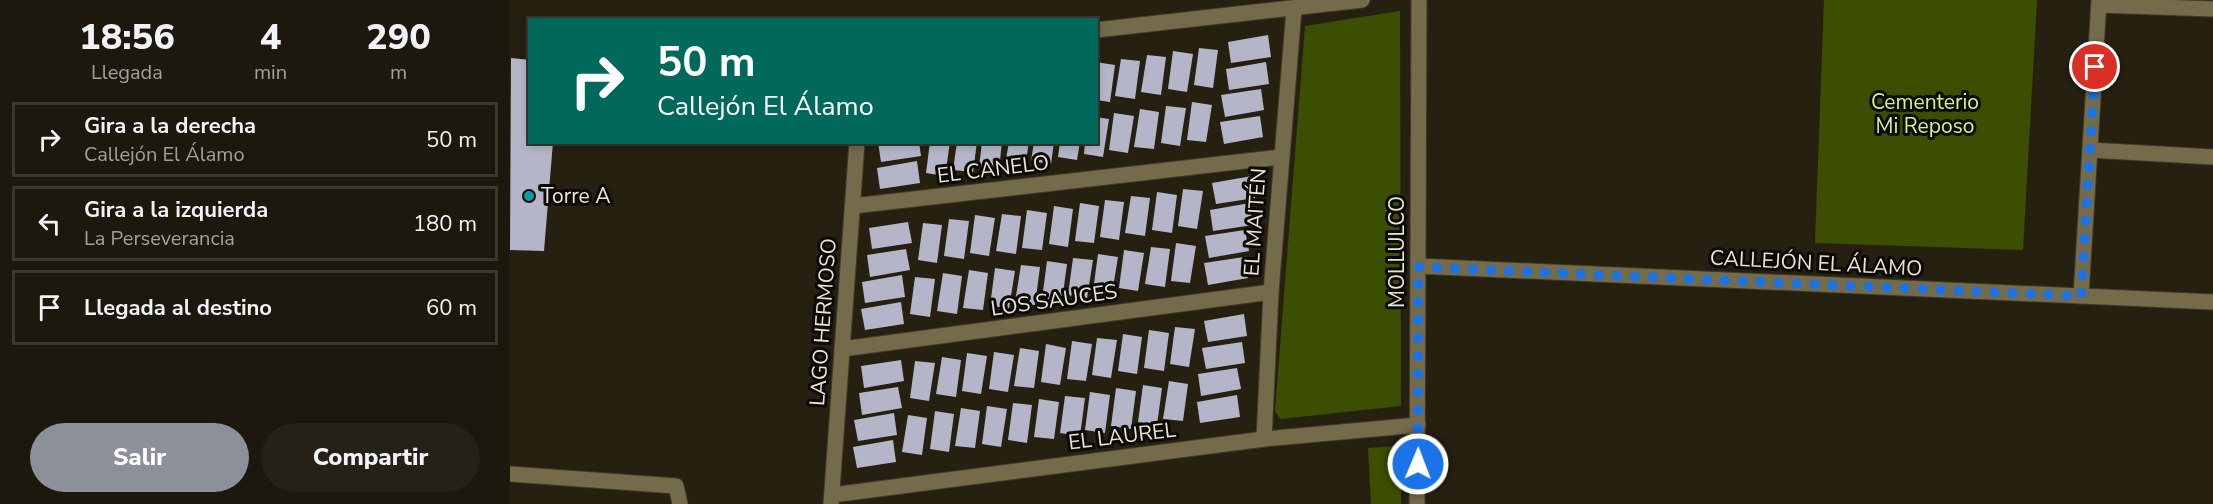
<!DOCTYPE html>
<html lang="es">
<head>
<meta charset="utf-8">
<style>
  :root { --surface:#1c180d; --page:#252116; --text:#f1f3f6; --muted:#a0a09d; --line:#3a372e; --accent:#8c9099 }
  body { margin:0; font-family:"Nunito Sans",sans-serif; background:var(--page); color:var(--text); height:100vh; display:flex; flex-direction:column; font-size:22px; white-space:nowrap }
  * { box-sizing:border-box; margin:0 }
  p { font-size:20px; color:var(--muted) }
  .icon { flex:none; width:33px; height:33px; fill:none; stroke:currentColor; stroke-width:2; stroke-linecap:round; stroke-linejoin:round }
  .map { position:relative; flex:1; overflow:hidden }
  .panel { display:flex; flex-direction:column; background:var(--surface); width:510px }
  .panel>* { flex:none }
  .top-card { position:absolute; left:18px; top:18px; width:570px; height:126px; border-radius:0px; box-shadow:0 3px 9px #0003,0 0 0 2px var(--line); background:#00695c; color:#fff; overflow:hidden }
  .pin { position:absolute; display:grid; place-items:center; width:51px; height:51px; color:#fff; margin:-26px; border:3px solid #fff; border-radius:50%; box-shadow:0 2px 6px #0007 }
  .me { position:absolute; width:66px; margin:-33px; rotate:1deg; stroke-linejoin:round; filter:drop-shadow(0 0 4px #0008) }
  .turn { display:flex; align-items:center; gap:21px; height:126px; padding:0 30px; font-size:27px }
  .turn .icon { width:78px; height:78px; stroke-width:2.5 }
  .turn b { display:block; font-size:42px; line-height:51px }
  .eta { display:flex; justify-content:space-evenly; align-items:center; height:102px; text-align:center }
  .eta b { font-size:36px; font-weight:800; line-height:42px }
  .action { display:flex; gap:12px; margin-top:auto; padding:12px 30px }
  .action a { flex:1; height:69px; border-radius:36px; background:var(--accent); color:#fff; font-size:24px; font-weight:800; line-height:69px; text-align:center }
  .action a+a { background:var(--page); color:var(--text) }
  ul { padding:0; list-style:none }
  li { display:flex; align-items:center; gap:18px; height:75px; margin:0 12px 9px; padding:0 18px; border:3px solid var(--line); border-radius:0px }
  li div { flex:1 }
  li b { display:block; font-size:22px }
  li em { font-style:normal }
  main { display:flex; flex:1; min-height:0 }
  .map>svg:first-child { display:block }
</style>
</head>
<body>
<main>
<section class="panel">
<div class="eta">
<div><b>18:56</b><p>Llegada</p></div>
<div><b>4</b><p>min</p></div>
<div><b>290</b><p>m</p></div>
</div>
<ul>
<li><svg class="icon" aria-label="right" viewBox="0 0 24 24"><path d="M7 20v-9h11M14 6l5 5-5 5"/></svg><div><b>Gira a la derecha</b><p>Callejón El Álamo</p></div><em>50 m</em></li>
<li><svg class="icon" aria-label="left" viewBox="0 0 24 24"><path d="M17 20v-9H6M10 6l-5 5 5 5"/></svg><div><b>Gira a la izquierda</b><p>La Perseverancia</p></div><em>180 m</em></li>
<li><svg class="icon" aria-label="arrive" viewBox="0 0 24 24"><path d="M6 21V4h12l-3 4 3 4H6"/></svg><div><b>Llegada al destino</b></div><em>60 m</em></li>
</ul>
<div class="action"><a>Salir</a><a>Compartir</a></div>
</section>
<div class="map">
<svg width="1703" height="504" viewBox="0 0 1703 504">
  <rect width="100%" height="100%" fill="#262011"/>
  <g fill="#3c4e01">
    <polygon points="1314,0 1527,0 1513,250 1305,243"/>
    <polygon points="890,11 891,406 770,419 765,411 795,26"/>
    <polygon points="888,446 891,451 891,504 861,504 858,448"/>
  </g>
  <g fill="#b4b5c8">
    <polygon points="758,35 761,57 721,63 718,42"/>
    <polygon points="689,48 708,50 703,88 684,85"/>
    <polygon points="663,51 683,54 677,92 658,89"/>
    <polygon points="637,55 656,57 651,95 631,92"/>
    <polygon points="1,58 20,60 20,142 43,142 34,251 0,250"/>
    <polygon points="611,59 630,61 625,99 605,96"/>
    <polygon points="586,62 605,65 600,102 586,100"/>
    <polygon points="756,62 759,84 719,90 716,69"/>
    <polygon points="751,89 754,110 715,117 711,95"/>
    <polygon points="682,102 702,105 696,142 677,140"/>
    <polygon points="656,106 676,108 670,146 651,143"/>
    <polygon points="630,109 649,112 644,149 624,147"/>
    <polygon points="604,113 624,116 618,153 599,150"/>
    <polygon points="750,116 753,137 714,144 710,122"/>
    <polygon points="586,117 599,119 593,157 574,154 575,142 586,142"/>
    <polygon points="368,142 409,142 411,156 371,162"/>
    <polygon points="420,142 440,142 435,176 416,173"/>
    <polygon points="447,142 467,142 463,172 443,170"/>
    <polygon points="472,142 492,142 489,169 469,167"/>
    <polygon points="499,142 519,142 515,167 495,165"/>
    <polygon points="524,142 544,142 541,164 521,161"/>
    <polygon points="550,142 570,142 567,160 548,157"/>
    <polygon points="407,161 410,183 370,189 367,168"/>
    <polygon points="742,176 745,198 706,204 702,183"/>
    <polygon points="673,189 693,191 687,229 668,226"/>
    <polygon points="647,192 667,195 662,233 642,230"/>
    <polygon points="621,196 640,198 635,236 615,233"/>
    <polygon points="595,200 614,202 609,240 590,237"/>
    <polygon points="570,203 589,206 584,243 565,241"/>
    <polygon points="740,203 743,225 703,231 700,210"/>
    <polygon points="544,206 563,209 558,247 539,244"/>
    <polygon points="517,210 537,213 532,250 512,248"/>
    <polygon points="492,214 511,216 506,254 486,251"/>
    <polygon points="465,215 485,218 479,256 460,253"/>
    <polygon points="439,219 459,221 454,259 434,256"/>
    <polygon points="398,222 402,243 362,249 359,228"/>
    <polygon points="413,223 432,225 427,263 408,260"/>
    <polygon points="735,230 739,251 699,258 695,236"/>
    <polygon points="666,243 686,246 680,283 661,281"/>
    <polygon points="641,247 660,249 655,287 635,284"/>
    <polygon points="396,249 400,270 360,277 357,255"/>
    <polygon points="614,250 634,253 628,291 609,288"/>
    <polygon points="588,254 608,257 602,294 583,291"/>
    <polygon points="734,257 738,278 698,285 694,263"/>
    <polygon points="563,258 583,260 577,298 558,295"/>
    <polygon points="537,261 557,264 552,301 532,299"/>
    <polygon points="511,265 530,267 525,305 505,302"/>
    <polygon points="485,268 505,271 499,308 480,306"/>
    <polygon points="459,270 478,273 473,310 453,308"/>
    <polygon points="433,273 452,276 447,314 427,311"/>
    <polygon points="392,275 395,297 355,303 352,282"/>
    <polygon points="405,277 425,279 420,317 400,314"/>
    <polygon points="391,302 394,324 355,330 351,309"/>
    <polygon points="734,314 737,336 698,342 694,321"/>
    <polygon points="665,327 685,329 679,367 660,364"/>
    <polygon points="639,330 659,333 654,371 634,368"/>
    <polygon points="613,334 632,337 627,374 608,371"/>
    <polygon points="587,338 607,340 601,378 582,375"/>
    <polygon points="562,341 582,344 576,381 557,379"/>
    <polygon points="732,342 735,363 696,369 692,348"/>
    <polygon points="536,344 556,348 550,385 531,382"/>
    <polygon points="510,348 529,351 524,388 504,386"/>
    <polygon points="484,352 504,355 498,392 479,389"/>
    <polygon points="457,353 477,356 471,394 452,391"/>
    <polygon points="432,357 451,360 446,397 426,394"/>
    <polygon points="391,360 394,381 354,388 351,366"/>
    <polygon points="405,361 425,363 419,401 400,398"/>
    <polygon points="727,368 731,389 691,396 688,374"/>
    <polygon points="659,381 678,384 673,421 653,419"/>
    <polygon points="633,385 652,388 647,425 628,422"/>
    <polygon points="388,387 392,408 352,415 349,393"/>
    <polygon points="606,388 626,391 621,429 601,426"/>
    <polygon points="580,392 600,395 595,433 575,430"/>
    <polygon points="727,395 730,417 690,423 687,402"/>
    <polygon points="555,396 575,398 570,436 550,433"/>
    <polygon points="529,399 549,402 544,439 524,437"/>
    <polygon points="503,403 522,405 517,443 498,440"/>
    <polygon points="477,406 497,409 491,447 472,444"/>
    <polygon points="451,408 470,411 465,448 445,446"/>
    <polygon points="425,411 444,414 439,452 420,449"/>
    <polygon points="384,413 387,435 348,441 344,420"/>
    <polygon points="398,415 417,418 412,455 392,452"/>
    <polygon points="383,440 386,462 347,468 343,447"/>
  </g>
  <g fill="none" stroke-linecap="round" stroke-linejoin="round">
    <defs>
      <g id="minor">
        <polyline points="1589,5 1703,9"/>
        <polyline points="586,30 852,0"/>
        <polyline points="1580,150 1703,157"/>
        <polyline points="343,206 771,157"/>
        <polyline points="908,266 1703,302"/>
        <polyline points="1571,296 1589,0"/>
        <polyline points="332,349 761,292"/>
        <polyline points="754,439 761,292 784,9"/>
        <polyline points="0,474 166,486 170,504"/>
        <polyline points="322,495 754,439 908,425"/>
        <polyline points="321,504 347,142"/>
        <polyline points="907,504 909,0"/>
      </g>
    </defs>
    <use href="#minor" stroke="#413b2d" stroke-width="17"/>
    <use href="#minor" stroke="#746b4b" stroke-width="15"/>
  </g>
  <g fill="none" stroke-linecap="round" stroke-linejoin="round">
    <polyline stroke="#1a73e8" stroke-width="10" stroke-dasharray="0 18" points="908,464 908,267 1571,296 1585,67"/>
  </g>
  <circle fill="#0f9aa8" stroke="#0c0a05" stroke-width="2" cx="19" cy="196" r="6"/>
  <g text-anchor="middle" stroke-width="6" stroke-linejoin="round" paint-order="stroke">
    <g font-size="21" fill="#d1f289" stroke="#0c0a05">
      <text x="1415" y="109">Cementerio<tspan x="1415" dy="24">Mi Reposo</tspan></text>
    </g>
    <g font-size="21" fill="#e8e4da" stroke="#0c0a05">
      <text transform="translate(483 169) rotate(-7)" y="7">EL CANELO</text>
      <text transform="translate(745 222) rotate(-86)" y="7">EL MAITÉN</text>
      <text transform="translate(887 252) rotate(-90)" y="7">MOLLULCO</text>
      <text transform="translate(1306 263) rotate(3)" y="7">CALLEJÓN EL ÁLAMO</text>
      <text transform="translate(544 300) rotate(-8)" y="7">LOS SAUCES</text>
      <text transform="translate(313 322) rotate(-86)" y="7">LAGO HERMOSO</text>
      <text transform="translate(612 436) rotate(-7)" y="7">EL LAUREL</text>
    </g>
    <g font-size="21" fill="#e8e4da" stroke="#0c0a05" text-anchor="start">
      <text x="31" y="203">Torre A</text>
    </g>
  </g>
</svg>
<div class="pin" style="left:1585px;top:67px;background:#d93025"><svg class="icon" aria-label="arrive" viewBox="0 0 24 24"><path d="M6 21V4h12l-3 4 3 4H6"/></svg></div>
<svg class="me" style="left:908px;top:464px" viewBox="-20 -20 40 40"><circle r="17" fill="#1a73e8" stroke="#fff" stroke-width="3"/><path d="M0-11L8 9 0 5-8 9z" fill="#fff"/></svg>
<div class="top-card">
<div class="turn"><svg class="icon" aria-label="right" viewBox="0 0 24 24"><path d="M7 20v-9h11M14 6l5 5-5 5"/></svg><div><b>50 m</b>Callejón El Álamo</div></div>
</div>
</div>
</main>
</body>
</html>
